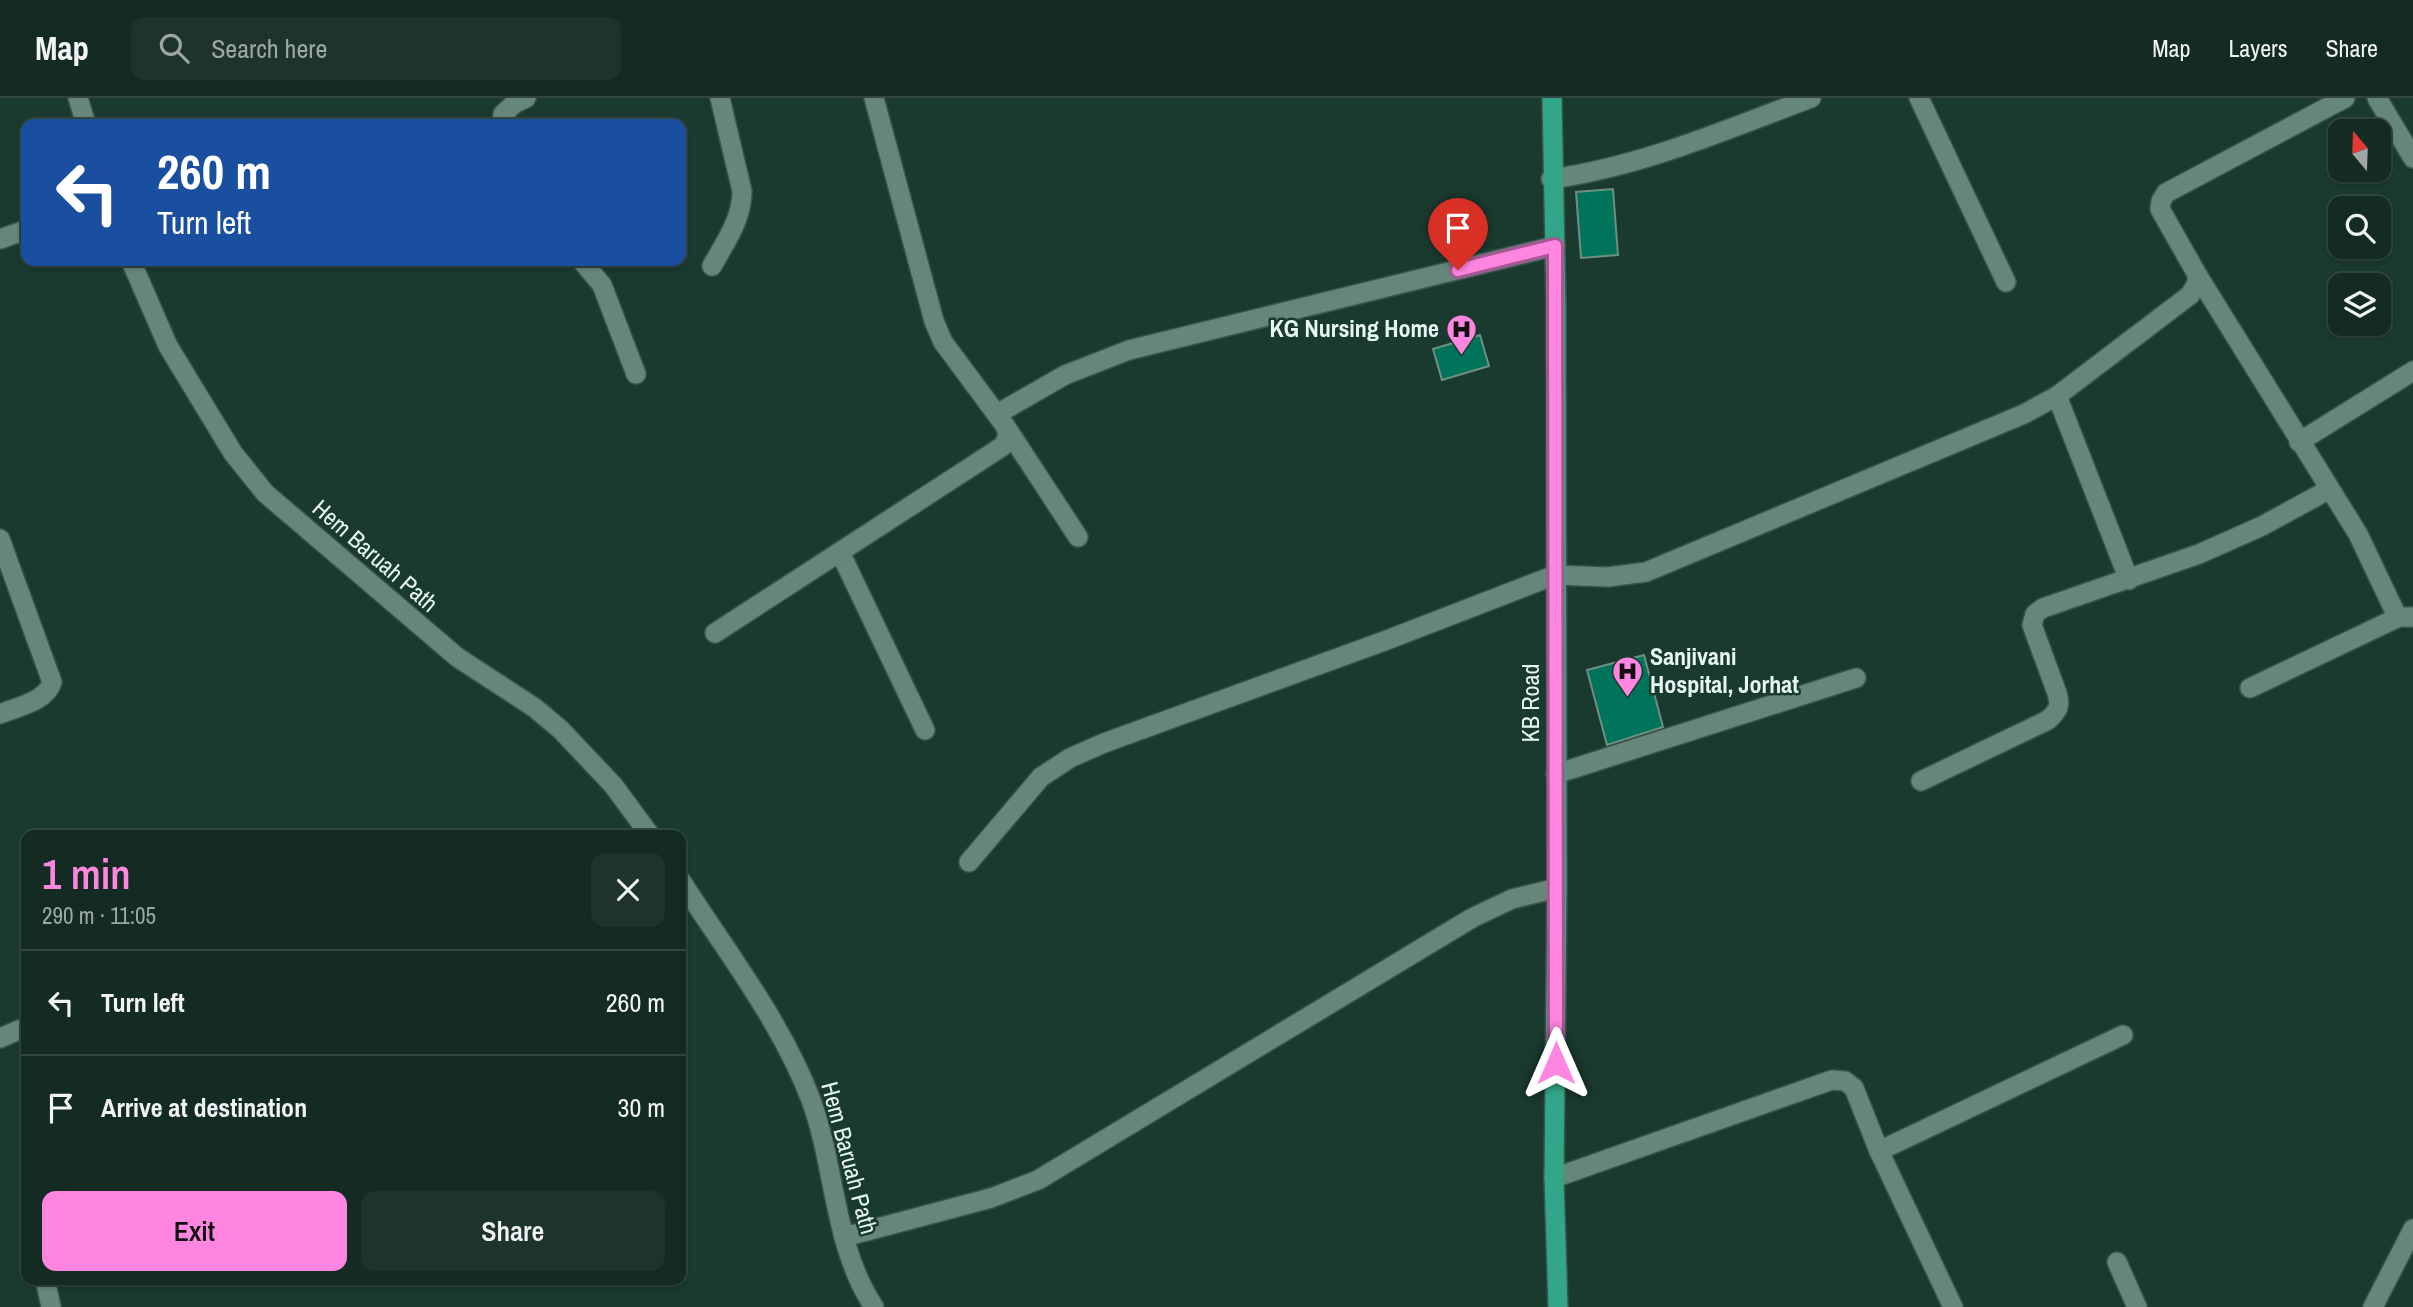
<!DOCTYPE html>
<html lang="en">
<head>
<meta charset="utf-8">
<style>
  :root { --surface:#142b23; --page:#1d332b; --text:#f1f3f6; --muted:#9da7a6; --line:#334741; --accent:#fe86e1 }
  body { margin:0; font-family:"Archivo Narrow",sans-serif; background:var(--page); color:var(--text); height:100vh; display:flex; flex-direction:column; font-size:26px; white-space:nowrap }
  * { box-sizing:border-box; margin:0 }
  p { font-size:23px; color:var(--muted) }
  .icon { flex:none; width:38px; height:38px; fill:none; stroke:currentColor; stroke-width:2; stroke-linecap:round; stroke-linejoin:round }
  .map { position:relative; flex:1; overflow:hidden }
  .panel { position:absolute; left:21px; top:732px; width:665px; height:455px; display:flex; flex-direction:column; background:var(--surface); border-radius:14px; box-shadow:0 2px 5px #0004,0 0 0 2px var(--line) }
  .panel>* { flex:none }
  .hud { position:absolute; left:21px; top:21px; width:665px; height:147px; border-radius:14px; box-shadow:0 2px 5px #0004,0 0 0 2px var(--line); background:#1a4fa0; color:#fff; overflow:hidden }
  .needle { width:46px; rotate:341deg }
  .fabs { position:absolute; left:2328px; top:21px; display:grid; gap:14px }
  .fabs a { display:grid; place-items:center; width:63px; height:63px; border-radius:14px; background:var(--surface); box-shadow:0 2px 5px #0004,0 0 0 2px var(--line); font-size:35px }
  .pin { position:absolute; display:grid; place-items:center; width:60px; height:60px; color:#fff; margin:-72px -30px; border-radius:50% 50% 50% 0; rotate:-45deg; box-shadow:0 0 7px #0007 }
  .pin .icon { rotate:45deg }
  .me { position:absolute; width:77px; margin:-38px; rotate:0deg; stroke-linejoin:round; filter:drop-shadow(0 0 5px #0008) }
  .turn { display:flex; align-items:center; gap:24px; height:147px; padding:0 21px; font-size:32px }
  .turn .icon { width:91px; height:91px; stroke-width:2.5 }
  .turn b { display:block; font-size:49px; line-height:60px }
  .round { display:grid; place-items:center; flex:none; width:74px; height:74px; border-radius:14px; background:var(--page) }
  .summary { display:flex; align-items:center; justify-content:space-between; height:119px; padding:0 21px }
  h1 { font-size:42px; font-weight:600; line-height:52px; color:var(--accent) }
  .action { display:flex; gap:14px; margin-top:auto; padding:14px 21px }
  .action a { flex:1; height:80px; border-radius:14px; background:var(--accent); color:#111; font-size:28px; font-weight:600; line-height:80px; text-align:center }
  .action a+a { background:var(--page); color:var(--text) }
  ul { padding:0; list-style:none }
  li { display:flex; align-items:center; gap:21px; height:105px; padding:0 21px; border-top:2px solid var(--line) }
  li div { flex:1 }
  li b { display:block; font-size:26px }
  li em { font-style:normal }
  header { display:flex; align-items:center; gap:42px; box-sizing:border-box; height:98px; padding:0 35px; background:var(--surface); border-bottom:2px solid var(--line) }
  header strong { font-size:33px }
  nav { display:flex; gap:38px; margin-inline-start:auto; font-size:24px }
  .search { width:490px; height:63px; background:var(--page); display:flex; align-items:center; gap:18px; box-sizing:border-box; padding:0 24px; border-radius:14px; color:var(--muted); font-size:26px }
  .map>svg:first-child { display:block }
</style>
</head>
<body>
<header>
<strong>Map</strong>
<div class="search"><svg class="icon" aria-label="search" viewBox="0 0 24 24"><circle cx="10" cy="10" r="6"/><path d="M15 15l6 6"/></svg>Search here</div>
<nav><a>Map</a><a>Layers</a><a>Share</a></nav>
</header>
<div class="map">
<svg width="2413" height="1209" viewBox="0 0 2413 1209">
  <rect width="100%" height="100%" fill="#1a392f"/>
  <g fill="#00745a" stroke="#6e8f82" stroke-width="2">
    <polygon points="1613,91 1618,157 1581,160 1576,94"/>
    <polygon points="1480,237 1489,268 1442,282 1433,251"/>
    <polygon points="1644,557 1663,629 1607,647 1587,572"/>
  </g>
  <g fill="none" stroke-linecap="round" stroke-linejoin="round">
    <defs>
      <g id="minor">
        <polyline points="78,0 86,26"/>
        <polyline points="1919,0 2006,184"/>
        <polyline points="2377,0 2413,60"/>
        <polyline points="502,26 503,16 514,6 526,0"/>
        <path d="M 1551,81 C 1643,68 1725,32 1811,0"/>
        <polyline points="0,141 26,132"/>
        <polyline points="131,163 168,248 233,355 265,395 457,559 535,610 561,632 613,687 650,737"/>
        <polyline points="582,163 602,187 636,276"/>
        <path d="M 712,168 C 726,143 742,121 742,93 L 720,0"/>
        <polyline points="2198,178 2358,436 2395,514 2399,519 2413,519"/>
        <polyline points="2057,298 2129,482"/>
        <polyline points="997,316 1065,277 1129,252 1555,148"/>
        <polyline points="1006,329 1078,439"/>
        <polyline points="2299,344 2413,273"/>
        <path d="M 0,441 L 52,584 C 47,603 17,609 0,616"/>
        <polyline points="840,454 925,632"/>
        <polyline points="715,535 1003,348 1008,338 1006,329 943,244 934,223 874,0"/>
        <polyline points="2250,590 2399,519"/>
        <polyline points="1556,676 1856,580"/>
        <path d="M 1921,683 L 2048,622 C 2058,613 2061,608 2057,595 L 2032,527 L 2035,516 L 2043,510 L 2199,456 L 2262,428 L 2328,392"/>
        <polyline points="969,764 1041,679 1070,660 1104,645 1387,542 1555,477 1608,479 1646,474 2024,316 2057,298 2190,197 2196,187 2198,178 2160,111 2161,103 2166,95 2345,0"/>
        <path d="M 681,783 C 726,853 781,923 811,1002 C 836,1070 833,1147 874,1209"/>
        <polyline points="0,940 26,929"/>
        <polyline points="1879,1053 2123,937"/>
        <polyline points="1554,1080 1812,989 1832,982 1845,983 1854,990 1879,1053 1953,1209"/>
        <polyline points="844,1139 991,1100 1038,1082 1472,820 1512,801 1557,790"/>
        <polyline points="2117,1164 2137,1209"/>
        <polyline points="45,1181 51,1209"/>
        <polyline points="2373,1209 2413,1131"/>
      </g>
      <polyline id="primary" points="1552,0 1556,207 1557,790 1554,1080 1558,1209"/>
    </defs>
    <use href="#minor" stroke="#38544b" stroke-width="22"/>
    <use href="#primary" stroke="#38544b" stroke-width="22"/>
    <use href="#minor" stroke="#66867a" stroke-width="19"/>
    <use href="#primary" stroke="#33a689" stroke-width="19"/>
  </g>
  <g fill="none" stroke-linecap="round" stroke-linejoin="round">
    <defs>
      <polyline id="route" points="1458,172 1555,148 1556,965"/>
    </defs>
    <use href="#route" stroke="#a55792" stroke-width="18"/>
    <use href="#route" stroke="#fe86e1" stroke-width="12"/>
  </g>
  <defs>
    <symbol id="hospital-pin" viewBox="-11 -11 22 30"><path d="M0 17L-7.5 6A9.5 9.5 0 1 1 7.5 6Z" fill="#fe86e1" stroke="#1a392f"/><path d="M-5-5h3v3.5h4V-5h3V5h-3V1.5h-4V5h-3Z" fill="#111"/></symbol>
  </defs>
  <g fill-rule="evenodd">
    <use href="#hospital-pin" x="1444" y="214" width="35" height="47"/>
    <use href="#hospital-pin" x="1610" y="556" width="35" height="47"/>
  </g>
  <g text-anchor="middle" stroke-width="5" stroke-linejoin="round" paint-order="stroke">
    <g font-size="24" font-weight="bold" fill="#e5f7f0" stroke="#1a392f" text-anchor="end">
      <text x="1439" y="239">KG Nursing Home</text>
      <text x="1650" y="567" text-anchor="start">Sanjivani<tspan x="1650" dy="28">Hospital, Jorhat</tspan></text>
    </g>
    <g font-size="24" fill="#e5f7f0" stroke="#1a392f">
      <text transform="translate(375 458) rotate(41)" y="8">Hem Baruah Path</text>
      <text transform="translate(1531 605) rotate(-90)" y="8">KB Road</text>
      <text transform="translate(849 1060) rotate(75)" y="8">Hem Baruah Path</text>
    </g>
  </g>
</svg>
<div class="fabs">
<a><svg class="needle" viewBox="-14 -14 28 28"><path d="M0-13l5 13h-10z" fill="#e53935"/><path d="M0 13l5-13h-10z" fill="#9da7a6"/></svg></a>
<a><svg class="icon" aria-label="search" viewBox="0 0 24 24"><circle cx="10" cy="10" r="6"/><path d="M15 15l6 6"/></svg></a>
<a><svg class="icon" aria-label="layers" viewBox="0 0 24 24"><path d="M12 4l9 5-9 5-9-5zM3 14l9 5 9-5"/></svg></a>
</div>
<div class="pin" style="left:1458px;top:172px;background:#d93025"><svg class="icon" aria-label="arrive" viewBox="0 0 24 24"><path d="M6 21V4h12l-3 4 3 4H6"/></svg></div>
<svg class="me" style="left:1556px;top:965px" viewBox="-20 -20 40 40"><path d="M0-17L14 15 0 8-14 15z" fill="#fe86e1" stroke="#fff" stroke-width="4"/></svg>
<div class="hud">
<div class="turn"><svg class="icon" aria-label="left" viewBox="0 0 24 24"><path d="M17 20v-9H6M10 6l-5 5 5 5"/></svg><div><b>260 m</b>Turn left</div></div>
</div>
<section class="panel">
<div class="summary"><div><h1>1 min</h1><p>290 m · 11:05</p></div><a class="round"><svg class="icon" aria-label="close" viewBox="0 0 24 24"><path d="M6 6l12 12M18 6L6 18"/></svg></a></div>
<ul>
<li><svg class="icon" aria-label="left" viewBox="0 0 24 24"><path d="M17 20v-9H6M10 6l-5 5 5 5"/></svg><div><b>Turn left</b></div><em>260 m</em></li>
<li><svg class="icon" aria-label="arrive" viewBox="0 0 24 24"><path d="M6 21V4h12l-3 4 3 4H6"/></svg><div><b>Arrive at destination</b></div><em>30 m</em></li>
</ul>
<div class="action"><a>Exit</a><a>Share</a></div>
</section>
</div>
</body>
</html>
